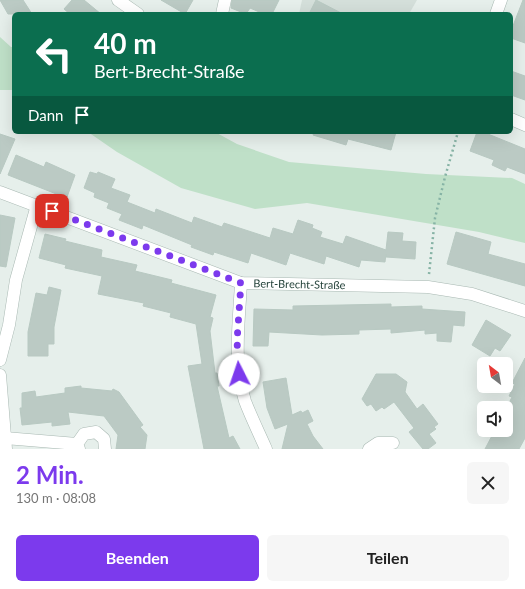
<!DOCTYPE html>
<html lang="de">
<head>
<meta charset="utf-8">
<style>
  :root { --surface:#fff; --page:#f6f6f6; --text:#222; --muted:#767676; --accent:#7c3aed }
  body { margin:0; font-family:Lato,sans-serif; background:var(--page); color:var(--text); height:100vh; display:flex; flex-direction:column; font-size:15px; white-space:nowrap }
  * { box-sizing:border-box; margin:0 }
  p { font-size:13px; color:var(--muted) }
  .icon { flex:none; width:22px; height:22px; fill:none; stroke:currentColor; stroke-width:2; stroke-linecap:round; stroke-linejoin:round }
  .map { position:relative; height:449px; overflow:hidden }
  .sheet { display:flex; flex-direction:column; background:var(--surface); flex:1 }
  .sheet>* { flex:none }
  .guide { position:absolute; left:12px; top:12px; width:501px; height:122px; border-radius:6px; box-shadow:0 4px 16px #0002; background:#0b6e4f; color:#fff; overflow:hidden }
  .needle { width:26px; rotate:329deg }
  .tools { position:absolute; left:477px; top:357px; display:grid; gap:8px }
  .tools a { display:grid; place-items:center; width:36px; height:36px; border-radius:6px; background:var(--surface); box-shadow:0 4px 16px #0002; font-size:20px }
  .pin { position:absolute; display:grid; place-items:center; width:34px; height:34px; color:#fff; margin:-17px; border-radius:8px; box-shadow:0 2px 6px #0006 }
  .me { position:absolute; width:44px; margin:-22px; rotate:356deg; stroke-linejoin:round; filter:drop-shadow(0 0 3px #0008) }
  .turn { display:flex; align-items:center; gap:14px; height:84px; padding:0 16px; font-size:18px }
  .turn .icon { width:52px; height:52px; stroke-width:2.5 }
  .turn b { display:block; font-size:28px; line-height:34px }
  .then { display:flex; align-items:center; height:38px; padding:0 16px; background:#0003; gap:8px; font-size:15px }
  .round { display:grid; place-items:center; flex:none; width:42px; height:42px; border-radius:6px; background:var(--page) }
  .head { display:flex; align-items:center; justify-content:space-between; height:68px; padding:0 16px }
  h1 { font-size:24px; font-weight:700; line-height:30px; color:var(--accent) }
  .cta { display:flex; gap:8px; margin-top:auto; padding:8px 16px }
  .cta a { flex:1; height:46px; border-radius:6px; background:var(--accent); color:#fff; font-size:16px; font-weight:700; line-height:46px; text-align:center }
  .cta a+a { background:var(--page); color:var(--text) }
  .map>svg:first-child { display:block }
</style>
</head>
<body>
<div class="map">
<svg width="525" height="449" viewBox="0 0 525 449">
  <rect width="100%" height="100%" fill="#e6efeb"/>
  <polygon fill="#d4dfda" points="302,0 417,0 409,14 299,14"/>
  <g fill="#bfe0c8">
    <polygon points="0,37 11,47 14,47 14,90 0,90"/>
    <polygon points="88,132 215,132 237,144 289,162 426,174 512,178 525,184 525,243 479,232 307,203 255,209 181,188 117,152"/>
  </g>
  <g fill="#bbcac4" stroke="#b8c9c2">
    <polygon points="0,0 23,0 32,14 8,14"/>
    <polygon points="72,0 84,0 101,14 70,14 64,9"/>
    <polygon points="161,0 193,0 185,14"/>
    <polygon points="232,0 279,0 272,14 264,14 250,8 246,14 231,8"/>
    <polygon points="316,0 343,14 309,14"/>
    <polygon points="523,0 525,0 525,43 511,38 511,31"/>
    <polygon points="511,71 525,76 525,100 511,95"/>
    <polygon points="314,132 396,132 391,150 348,139 346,145 313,135"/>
    <polygon points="477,132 483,132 525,149 525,174 507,167 505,171 492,165 494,160 470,151"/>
    <polygon points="0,134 15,139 0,174"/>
    <polygon points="16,155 44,167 46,162 75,175 67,197 59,194 59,195 8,175"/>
    <polygon points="90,172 97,174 98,172 115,179 111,188 130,195 127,202 155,213 156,209 192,223 194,217 222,227 224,223 270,238 273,228 293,234 298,220 313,225 312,228 322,232 320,237 343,244 346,236 386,250 388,232 403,233 402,241 416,242 415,259 386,257 386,254 385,262 361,260 359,267 326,256 324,264 290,253 286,265 251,253 248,263 214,252 213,255 191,247 192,245 143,225 142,229 119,220 122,214 107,208 109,203 94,197 95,193 84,188"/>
    <polygon points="0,215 15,218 6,267 0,266"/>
    <polygon points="456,232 491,242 488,254 525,264 525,286 447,264"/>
    <polygon points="45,234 66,239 65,241 102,250 101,257 137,265 135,271 172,280 171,283 216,295 210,317 213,318 210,331 215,373 217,373 219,386 217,386 229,438 233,436 240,449 204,449 188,366 202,364 196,324 170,317 171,313 143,306 144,303 98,294 102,276 65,268 66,265 39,258"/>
    <polygon points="49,287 61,290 54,327 54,344 48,344 48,356 28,356 28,332 36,293 47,295"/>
    <polygon points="391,304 391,307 422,306 422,309 465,312 464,326 453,325 451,342 437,341 437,333 425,334 425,330 391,333 391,329 359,330 359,334 322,335 269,332 268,346 253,346 254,309 293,310 293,306"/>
    <polygon points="486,320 511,335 500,351 495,348 490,356 472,345"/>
    <polygon points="525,358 525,438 519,449 485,449 495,430 506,430 506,409 512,397 509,396 515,384 512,383"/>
    <polygon points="376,374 396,374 407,382 405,392 417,409 423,404 438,424 434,427 436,429 429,434 436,443 428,449 423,449 409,432 414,428 394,402 384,409 382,407 376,411 371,404 367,406 362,399"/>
    <polygon points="286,378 292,415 301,411 302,413 308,410 313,421 307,424 313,436 323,449 282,449 288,424 275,429 267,408 263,382"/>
    <polygon points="81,386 81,388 112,391 113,389 119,392 143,425 140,427 147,435 145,449 116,449 118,435 104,416 68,412 70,424 52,426 52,422 22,425 20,408 22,408 22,393 35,391 36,397 65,393 65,388"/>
  </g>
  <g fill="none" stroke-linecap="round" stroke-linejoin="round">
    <defs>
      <g id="minor">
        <polyline points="118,0 138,14"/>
        <polyline points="222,14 225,0"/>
        <polyline points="496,14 501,0"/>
        <polyline points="511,119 525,125"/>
        <path id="s1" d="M 0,192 L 241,283 L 428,287 L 472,294 L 525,311"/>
        <path d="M 241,283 C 239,322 233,363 245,401 C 251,417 259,433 266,449"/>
        <polyline points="0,360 9,325 16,280 37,205"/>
        <polyline points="0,375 6,449"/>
        <polyline points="5,438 77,444"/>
        <polyline points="79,449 77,444 84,434 96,432 104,439 105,449"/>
        <polyline points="369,449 378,443 393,443"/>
      </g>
    </defs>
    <use href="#minor" stroke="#a8b8b2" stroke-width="13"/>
    <polyline stroke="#86b3a5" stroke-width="2.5" stroke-dasharray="2 3" stroke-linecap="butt" points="429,274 435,218 445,177 458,132"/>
    <use href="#minor" stroke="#fff" stroke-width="12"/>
  </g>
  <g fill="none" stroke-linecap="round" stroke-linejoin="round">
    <polyline stroke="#7c3aed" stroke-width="7" stroke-dasharray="0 12.6" points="52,211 241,283 237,341 239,374"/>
  </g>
  <g text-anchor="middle" stroke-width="3" stroke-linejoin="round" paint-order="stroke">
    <g font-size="11" fill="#24423a" stroke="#f7fbf9">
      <text dy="4" stroke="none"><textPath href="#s1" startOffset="316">Bert-Brecht-Straße</textPath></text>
    </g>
  </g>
</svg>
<div class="tools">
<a><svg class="needle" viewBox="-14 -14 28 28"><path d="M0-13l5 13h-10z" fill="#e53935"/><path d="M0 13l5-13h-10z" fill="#767676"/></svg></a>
<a><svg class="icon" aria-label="sound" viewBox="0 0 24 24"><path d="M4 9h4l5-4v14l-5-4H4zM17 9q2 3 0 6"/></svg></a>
</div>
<div class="pin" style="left:52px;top:211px;background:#d93025"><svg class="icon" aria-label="arrive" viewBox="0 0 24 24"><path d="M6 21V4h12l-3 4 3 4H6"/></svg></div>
<svg class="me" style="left:239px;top:374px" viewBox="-20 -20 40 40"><circle r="19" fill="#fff"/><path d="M0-13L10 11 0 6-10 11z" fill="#7c3aed"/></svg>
<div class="guide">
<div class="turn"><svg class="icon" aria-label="left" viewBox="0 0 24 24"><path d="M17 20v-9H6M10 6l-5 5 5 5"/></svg><div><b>40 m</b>Bert-Brecht-Straße</div></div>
<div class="then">Dann<svg class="icon" aria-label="arrive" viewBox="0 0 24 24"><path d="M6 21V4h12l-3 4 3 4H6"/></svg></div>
</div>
</div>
<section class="sheet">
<div class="head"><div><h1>2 Min.</h1><p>130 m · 08:08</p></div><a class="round"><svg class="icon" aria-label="close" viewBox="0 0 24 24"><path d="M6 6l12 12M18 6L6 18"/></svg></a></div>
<div class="cta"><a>Beenden</a><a>Teilen</a></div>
</section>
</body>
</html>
